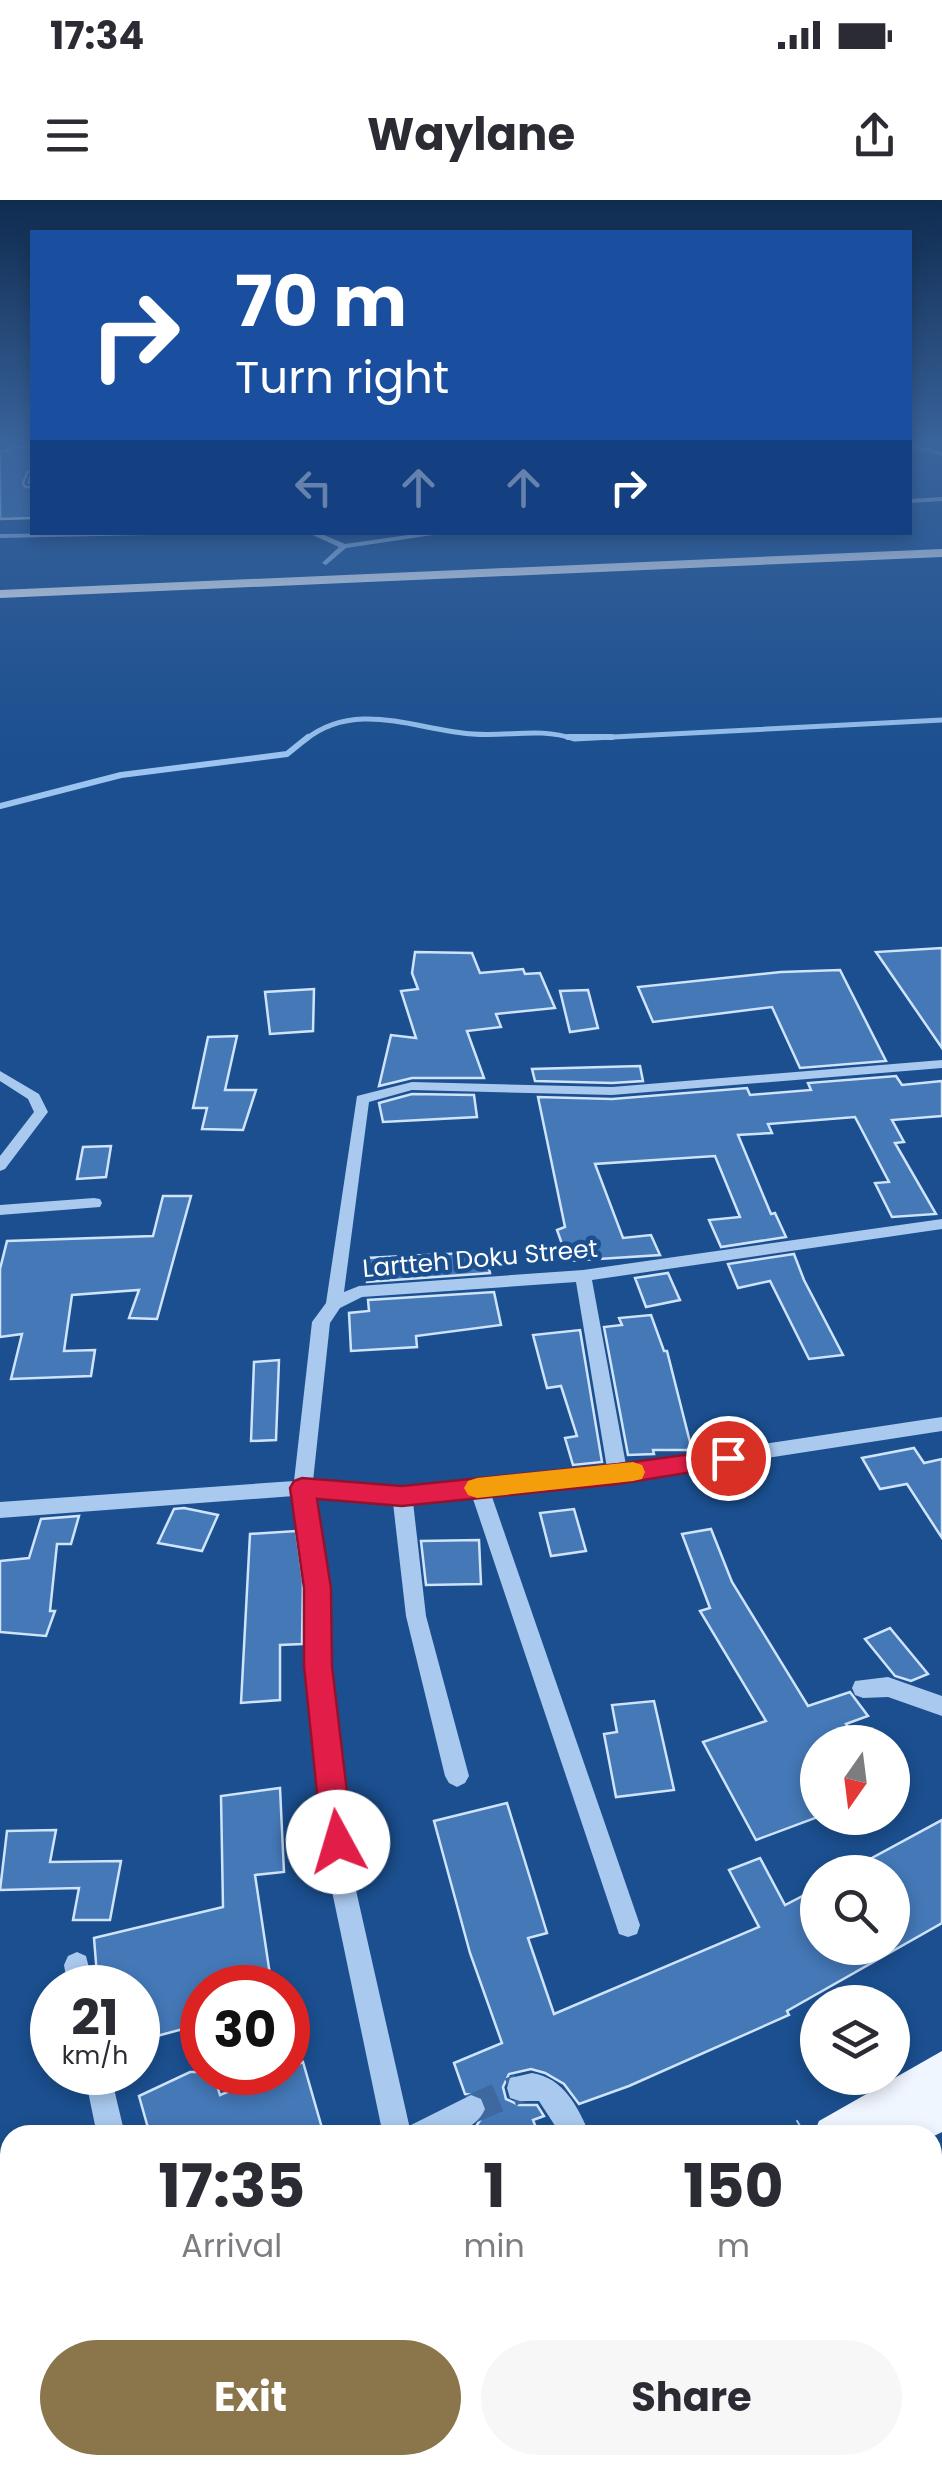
<!DOCTYPE html>
<html lang="en">
<head>
<meta charset="utf-8">
<style>
  :root { --surface:#fff; --page:#f7f7f7; --text:#2b2b33; --muted:#7c7c81; --accent:#8a764a }
  body { margin:0; font-family:Poppins,sans-serif; background:var(--page); color:var(--text); height:100vh; display:flex; flex-direction:column; font-size:38px; white-space:nowrap }
  * { box-sizing:border-box; margin:0 }
  p { font-size:32px; color:var(--muted) }
  .icon { flex:none; width:55px; height:55px; fill:none; stroke:currentColor; stroke-width:2; stroke-linecap:round; stroke-linejoin:round }
  .map { position:relative; flex:1; overflow:hidden }
  .drawer { position:absolute; left:0px; top:1925px; width:942px; height:350px; display:flex; flex-direction:column; background:var(--surface); border-radius:30px 30px 0 0; box-shadow:0 5px 15px #0003 }
  .drawer>* { flex:none }
  .top-card { position:absolute; left:30px; top:30px; width:882px; height:305px; border-radius:0px; box-shadow:0 5px 15px #0003; background:#1a4fa0; color:#fff; overflow:hidden }
  .needle { width:65px; rotate:194deg }
  .buttons { position:absolute; left:800px; top:1525px; display:grid; gap:20px }
  .buttons a { display:grid; place-items:center; width:110px; height:110px; border-radius:50%; background:var(--surface); box-shadow:0 5px 15px #0003; font-size:50px }
  .speed { position:absolute; left:30px; top:1765px; display:flex; gap:20px; font-size:50px; font-weight:700; text-align:center }
  .speed>* { display:grid; place-content:center; width:130px; height:130px; border-radius:50%; background:var(--surface); box-shadow:0 5px 15px #0003; line-height:1 }
  .speed small { font-size:25px; font-weight:400 }
  .speed .limit { border:15px solid #d22; background:#fff; color:#111 }
  .pin { position:absolute; display:grid; place-items:center; width:85px; height:85px; color:#fff; margin:-42px; border:5px solid #fff; border-radius:50%; box-shadow:0 2px 10px #0007 }
  .me { position:absolute; width:110px; margin:-55px; rotate:354deg; stroke-linejoin:round; filter:drop-shadow(0 0 8px #0008) }
  .turn { display:flex; align-items:center; gap:35px; height:210px; padding:0 40px; font-size:45px }
  .turn .icon { width:130px; height:130px; stroke-width:2.5 }
  .turn b { display:block; font-size:70px; line-height:85px }
  .lanes { display:flex; align-items:center; height:95px; padding:0 40px; background:#0003; justify-content:center; gap:50px; direction:ltr }
  .lanes .off { opacity:.35 }
  .eta { display:flex; justify-content:space-evenly; align-items:center; height:170px; text-align:center }
  .eta b { font-size:60px; font-weight:700; line-height:70px }
  .cta { display:flex; gap:20px; margin-top:auto; padding:20px 40px }
  .cta a { flex:1; height:115px; border-radius:60px; background:var(--accent); color:#fff; font-size:40px; font-weight:700; line-height:115px; text-align:center }
  .cta a+a { background:var(--page); color:var(--text) }
  .status { display:flex; justify-content:space-between; align-items:center; height:70px; padding:0 50px; background:var(--surface); direction:ltr }
  .status svg { height:28px; fill:currentColor }
  header { display:flex; justify-content:space-between; align-items:center; height:130px; padding:0 40px; background:var(--surface); font-size:45px; font-weight:700 }
  .map>svg:first-child { display:block }
</style>
</head>
<body>
<div class="status"><b>17:34</b><svg viewBox="0 0 49 12"><path d="M0 12V9h3v3zM5 12V6h3v6zM10 12V3h3v9zM15 12V0h3v12zM26 1h20v11H26zM47 4h2v5h-2z"/></svg></div>
<header><svg class="icon" aria-label="menu" viewBox="0 0 24 24"><path d="M4 6h16M4 12h16M4 18h16"/></svg>Waylane<svg class="icon" aria-label="share" viewBox="0 0 24 24"><path d="M12 15V3M7 8l5-5 5 5M5 13v7h14v-7"/></svg></header>
<div class="map">
<svg width="942" height="2275" viewBox="0 0 942 2275">
  <rect width="100%" height="100%" fill="#1b4f8f"/>
  <g fill="none" stroke-linecap="round" stroke-linejoin="round">
    <path stroke="#9cc4f0" stroke-width="5" d="M 305,540 C 356,499 416,530 473,534 C 508,537 540,527 574,539 L 942,520"/>
    <g stroke="#9cc4f0" stroke-width="6">
      <polyline points="568,537 612,537"/>
      <polyline points="0,606 121,575 287,554 308,537"/>
    </g>
  </g>
  <g fill="#4478b7" stroke="#cfe3fa" stroke-width="2.5">
    <polygon points="15,247 32,247 32,270 27,273 23,283 25,287 32,287 32,318 0,319 0,252"/>
    <polygon points="942,748 942,848 876,752"/>
    <polygon points="415,752 472,753 480,773 523,769 525,774 540,773 555,808 496,814 501,827 467,831 484,878 412,878 379,886 391,835 416,838 401,791 418,789 412,773"/>
    <polygon points="840,770 886,861 800,868 772,807 653,822 638,787 781,772"/>
    <polygon points="314,789 313,831 270,834 265,792"/>
    <polygon points="588,790 598,828 570,832 560,791"/>
    <polygon points="237,836 225,890 256,890 243,930 202,929 207,908 193,908 208,837"/>
    <polygon points="640,866 643,881 612,883 535,881 532,869"/>
    <polygon points="896,876 902,885 942,881 942,916 892,920 904,942 895,943 936,1014 892,1017 875,983 889,982 855,917 768,924 772,933 738,935 771,1014 775,1013 786,1037 721,1047 709,1020 740,1017 715,956 595,964 623,1038 651,1035 660,1055 568,1061 557,1030 565,1027 538,897 612,899 747,888 750,895 811,890 808,883"/>
    <polygon points="412,894 474,895 477,917 383,922 379,903"/>
    <polygon points="111,946 106,977 77,979 83,947"/>
    <polygon points="163,996 191,996 157,1119 129,1118 139,1090 72,1095 64,1151 95,1150 91,1176 11,1179 22,1134 0,1137 0,1069 7,1041 153,1036"/>
    <polygon points="486,1052 490,1073 367,1082 366,1058"/>
    <polygon points="794,1054 804,1080 843,1155 809,1159 770,1081 738,1088 728,1064"/>
    <polygon points="668,1073 680,1100 646,1107 635,1078"/>
    <polygon points="494,1092 501,1125 416,1136 417,1147 351,1151 349,1113 369,1111 368,1100"/>
    <polygon points="651,1115 664,1151 667,1151 692,1250 653,1250 654,1254 628,1255 604,1127 622,1125 619,1118"/>
    <polygon points="580,1130 602,1262 573,1265 565,1238 577,1236 561,1186 547,1188 533,1135"/>
    <polygon points="279,1160 276,1240 251,1241 254,1162"/>
    <polygon points="914,1248 924,1263 942,1259 942,1338 907,1284 880,1289 862,1258"/>
    <polygon points="184,1308 218,1315 202,1351 158,1343 174,1309"/>
    <polygon points="574,1309 586,1351 551,1356 540,1313"/>
    <polygon points="79,1316 71,1344 57,1344 50,1411 55,1411 46,1436 0,1432 0,1361 29,1358 41,1319"/>
    <polygon points="711,1329 732,1382 808,1506 850,1492 868,1516 846,1524 857,1542 818,1542 818,1617 756,1640 703,1542 766,1521 700,1411 710,1408 682,1334"/>
    <polygon points="296,1331 303,1381 302,1444 280,1445 280,1500 241,1503 250,1334"/>
    <polygon points="479,1340 481,1384 426,1385 421,1341"/>
    <polygon points="890,1428 928,1474 911,1481 895,1476 865,1439"/>
    <polygon points="654,1501 674,1590 616,1597 604,1534 617,1532 612,1505"/>
    <polygon points="280,1588 284,1672 255,1675 272,1788 202,1788 202,1824 138,1841 138,1788 98,1788 94,1738 223,1707 221,1596"/>
    <polygon points="507,1603 547,1733 528,1738 554,1814 759,1727 729,1670 760,1658 785,1705 818,1688 818,1748 892,1748 892,1672 846,1672 942,1620 942,1723 787,1811 789,1815 629,1886 579,1904 564,1884 545,1873 531,1869 509,1874 503,1887 506,1899 519,1905 537,1905 544,1916 533,1920 539,1935 481,1935 477,1925 488,1908 482,1896 465,1894 454,1863 502,1843 470,1753 434,1621"/>
    <polygon points="56,1630 50,1662 121,1661 110,1720 73,1720 79,1688 0,1690 7,1631"/>
    <polygon points="303,1862 324,1935 150,1935 139,1896 190,1872 213,1872 220,1895 277,1872 288,1872 288,1868"/>
  </g>
  <g fill="none" stroke-linecap="round" stroke-linejoin="round">
    <polyline stroke="#3d69a0" stroke-width="29" stroke-dasharray="29 14" stroke-linecap="butt" points="471,1909 520,1888"/>
    <g stroke="#a9c9ee" stroke-width="10" stroke-dasharray="8 12" stroke-linecap="butt">
      <polyline points="781,1935 800,1924"/>
      <polyline points="415,2275 431,2265"/>
    </g>
    <g fill="#a9c9ee" fill-rule="evenodd">
      <polygon points="910,243 942,252 942,256 910,247"/>
      <polygon points="32,274 32,283 27,284 29,276"/>
      <polygon points="942,297 942,301 910,303 910,299"/>
      <polygon points="201,332 198,334 0,338 0,334"/>
      <polygon points="306,332 317,332 345,344 429,332 453,332 346,348 326,365 322,363 339,347"/>
      <path d="M 942,860 L 942,868 L 612,895 L 412,890 L 369,902 L 344,1092 L 359,1086 L 583,1070 L 942,1019 L 942,1029 L 592,1080 L 626,1265 L 942,1217 L 942,1231 L 618,1281 L 491,1294 L 640,1725 L 637,1734 L 628,1737 L 619,1734 L 616,1725 L 472,1296 L 413,1302 L 426,1416 L 469,1576 L 465,1583 L 457,1587 L 449,1583 L 445,1576 L 406,1416 L 393,1303 L 314,1296 L 328,1388 L 329,1466 L 353,1677 L 410,1929 L 411,1925 L 471,1895 L 481,1899 L 485,1909 C 470,1944 414,1935 383,1935 L 329,1677 L 307,1466 L 308,1388 L 294,1296 L 0,1318 L 0,1302 L 294,1281 L 312,1122 L 326,1103 L 357,896 L 412,882 L 612,887 ZM 576,1082 L 607,1268 L 402,1288 L 313,1281 L 330,1123 L 340,1108 L 362,1097 Z"/>
      <polygon points="0,871 39,894 48,912 5,969 0,971 0,956 34,912 28,899 0,881"/>
      <polygon points="94,998 100,999 102,1003 100,1007 0,1015 0,1005"/>
      <polygon points="888,1477 942,1496 942,1516 888,1497 863,1498 855,1495 852,1488 855,1481"/>
      <polygon points="77,1752 86,1756 94,1788 68,1788 64,1765 68,1756"/>
      <polygon points="84,1872 110,1872 125,1935 97,1935"/>
      <path d="M 532,1873 C 564,1878 578,1907 590,1935 L 561,1935 L 539,1901 L 520,1901 L 510,1898 L 507,1888 L 510,1878 Z"/>
      <polygon points="178,2265 210,2265 213,2275 181,2275"/>
      <polygon points="586,2265 620,2265 624,2275 590,2275"/>
    </g>
    <g fill="#f0f6ff" fill-rule="evenodd">
      <polygon points="942,1851 942,1932 932,1937 878,1935 881,1928 870,1935 813,1935 819,1921"/>
      <polygon points="229,2265 289,2265 284,2275 225,2275"/>
      <polygon points="322,2265 381,2265 376,2275 318,2275"/>
    </g>
    <polygon fill="#fff" fill-rule="evenodd" points="942,349 942,357 0,398 0,390"/>
  </g>
  <linearGradient id="sky" x2="0" y2="1"><stop stop-color="#0f2b4f"/><stop offset="0.43" stop-color="#39639b"/><stop offset="1" stop-color="#39639b" stop-opacity="0"/></linearGradient>
  <rect width="942" height="562" fill="url(#sky)"/>
  <polygon fill="#e11d48" stroke="#92132f" stroke-width="2.5" points="728,1249 736,1251 740,1258 736,1265 618,1284 402,1306 317,1299 331,1388 332,1466 353,1642 348,1653 338,1657 327,1653 322,1642 304,1466 304,1388 290,1288 294,1281 302,1278 402,1286 618,1264"/>
  <polygon fill="#f59e0b" points="633,1262 642,1265 645,1272 642,1279 633,1281 477,1298 468,1295 464,1288 468,1281 477,1278"/>
  <g text-anchor="middle" stroke-width="9" stroke-linejoin="round" paint-order="stroke">
    <g font-size="25" fill="#fff" stroke="#1b4f8f">
      <text transform="translate(480 1058) rotate(-5)" y="9">Lartteh Doku Street</text>
    </g>
  </g>
</svg>
<div class="buttons">
<a><svg class="needle" viewBox="-14 -14 28 28"><path d="M0-13l5 13h-10z" fill="#e53935"/><path d="M0 13l5-13h-10z" fill="#7c7c81"/></svg></a>
<a><svg class="icon" aria-label="search" viewBox="0 0 24 24"><circle cx="10" cy="10" r="6"/><path d="M15 15l6 6"/></svg></a>
<a><svg class="icon" aria-label="layers" viewBox="0 0 24 24"><path d="M12 4l9 5-9 5-9-5zM3 14l9 5 9-5"/></svg></a>
</div>
<div class="speed"><div>21<small>km/h</small></div><div class="limit">30</div></div>
<div class="pin" style="left:728px;top:1258px;background:#d93025"><svg class="icon" aria-label="arrive" viewBox="0 0 24 24"><path d="M6 21V4h12l-3 4 3 4H6"/></svg></div>
<svg class="me" style="left:338px;top:1642px" viewBox="-20 -20 40 40"><circle r="19" fill="#fff"/><path d="M0-13L10 11 0 6-10 11z" fill="#e11d48"/></svg>
<div class="top-card">
<div class="turn"><svg class="icon" aria-label="right" viewBox="0 0 24 24"><path d="M7 20v-9h11M14 6l5 5-5 5"/></svg><div><b>70 m</b>Turn right</div></div>
<div class="lanes"><svg class="icon off" aria-label="left" viewBox="0 0 24 24"><path d="M17 20v-9H6M10 6l-5 5 5 5"/></svg><svg class="icon off" aria-label="ahead" viewBox="0 0 24 24"><path d="M12 20V5M6 11l6-6 6 6"/></svg><svg class="icon off" aria-label="ahead" viewBox="0 0 24 24"><path d="M12 20V5M6 11l6-6 6 6"/></svg><svg class="icon" aria-label="right" viewBox="0 0 24 24"><path d="M7 20v-9h11M14 6l5 5-5 5"/></svg></div>
</div>
<section class="drawer">
<div class="eta">
<div><b>17:35</b><p>Arrival</p></div>
<div><b>1</b><p>min</p></div>
<div><b>150</b><p>m</p></div>
</div>
<div class="cta"><a>Exit</a><a>Share</a></div>
</section>
</div>
</body>
</html>
